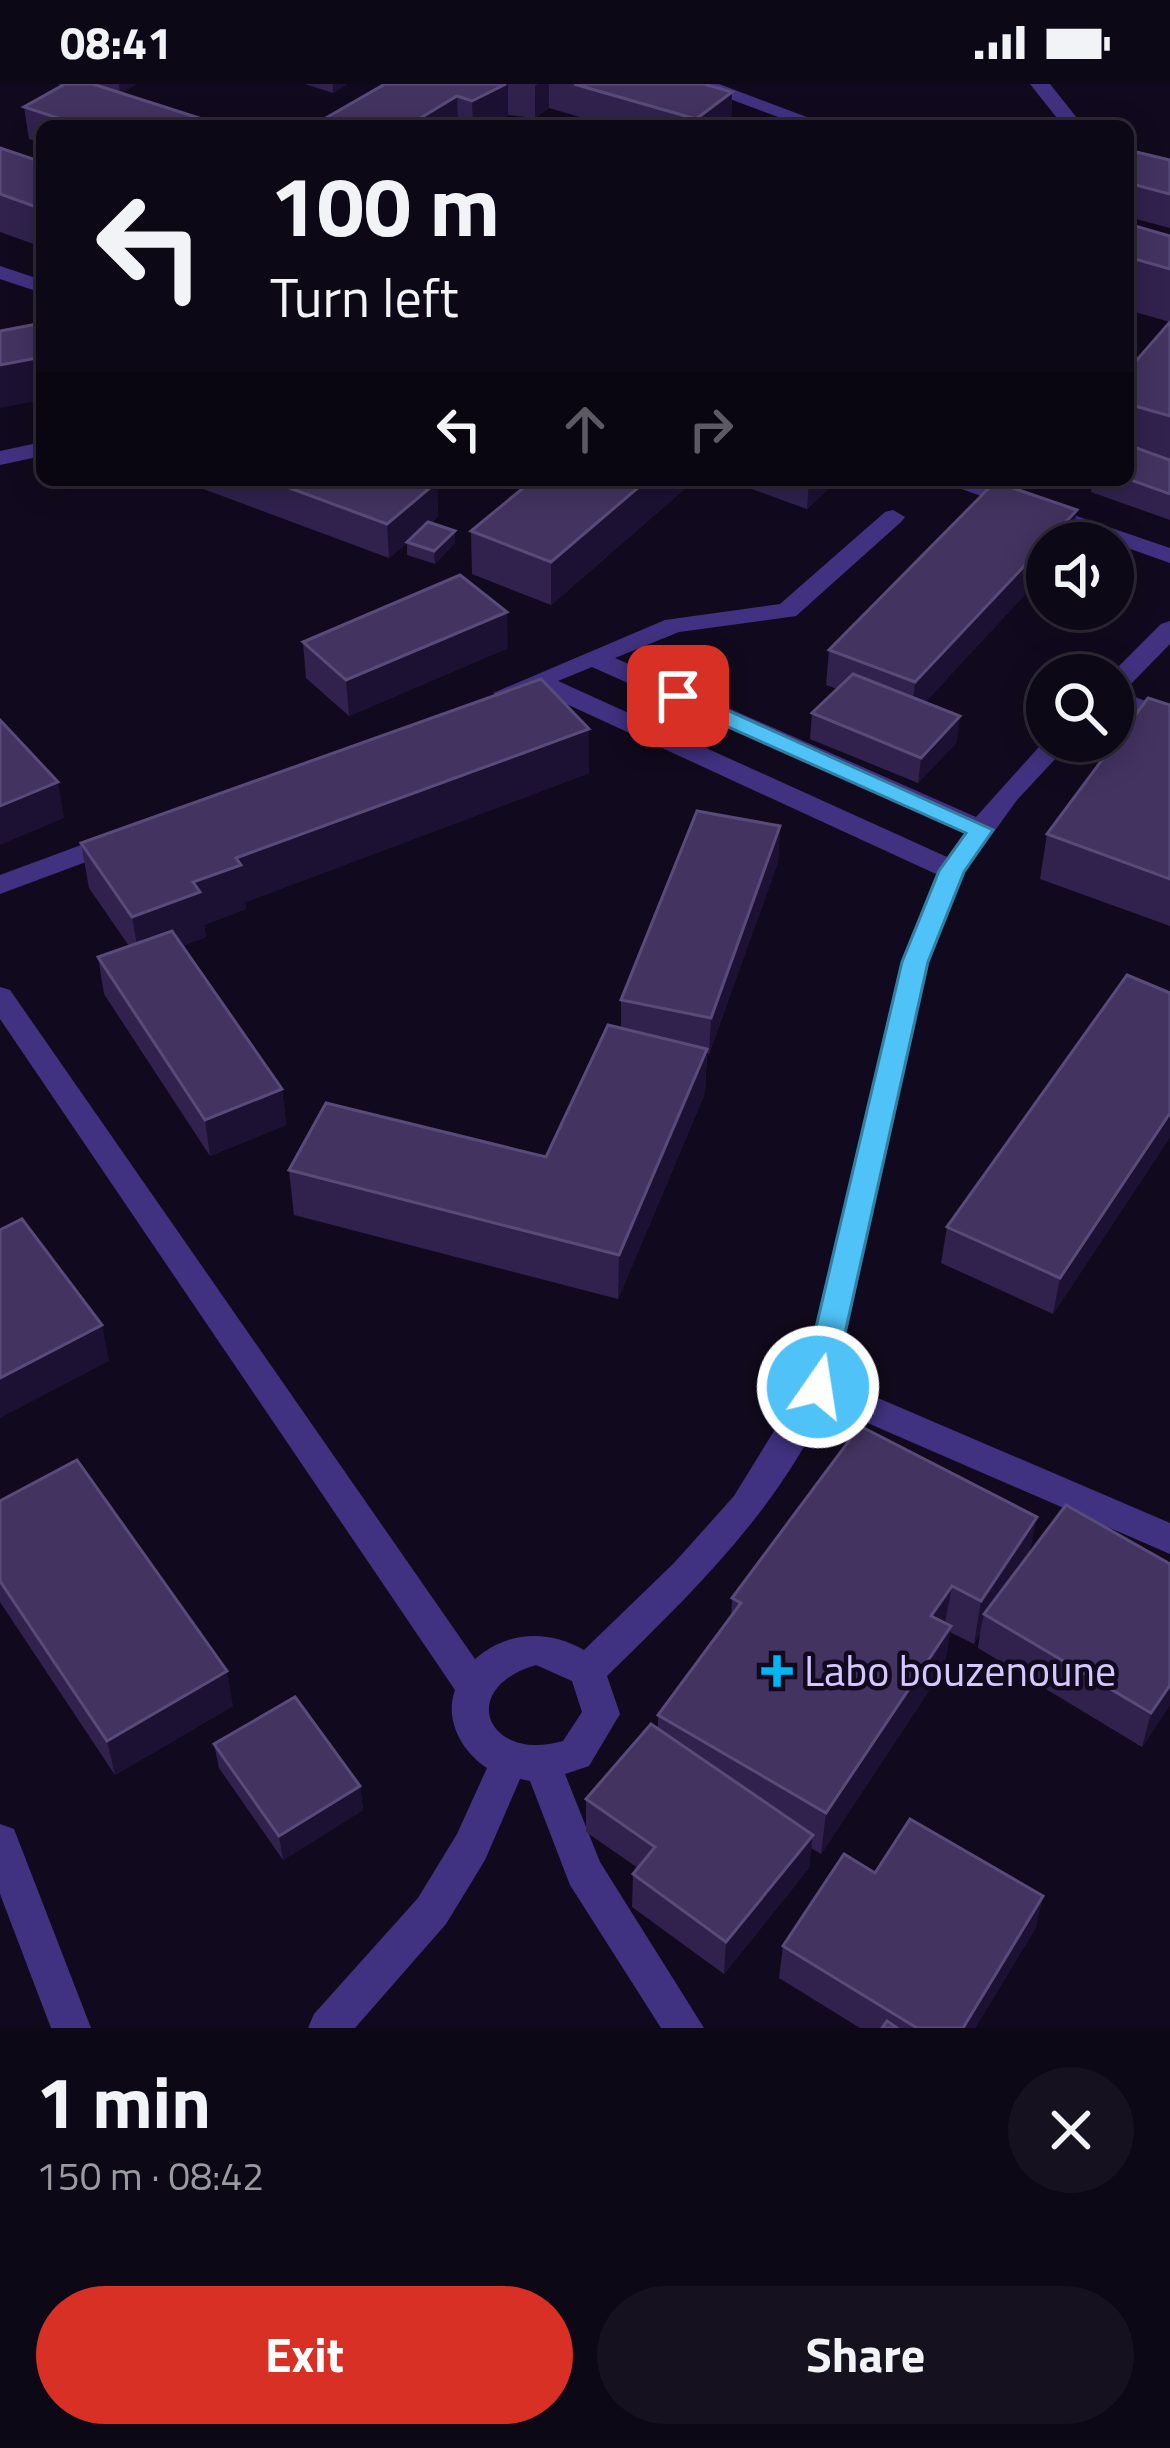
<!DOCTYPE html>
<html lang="en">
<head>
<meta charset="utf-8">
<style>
  :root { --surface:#0d0816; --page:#16111f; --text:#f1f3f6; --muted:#9a9aa1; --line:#2d2935; --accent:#d93025 }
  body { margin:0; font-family:"Titillium Web",sans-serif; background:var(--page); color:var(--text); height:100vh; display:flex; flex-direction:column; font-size:45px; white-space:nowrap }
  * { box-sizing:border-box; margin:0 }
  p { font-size:39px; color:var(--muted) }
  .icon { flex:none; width:66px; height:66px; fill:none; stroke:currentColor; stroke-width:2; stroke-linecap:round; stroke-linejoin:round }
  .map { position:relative; height:1944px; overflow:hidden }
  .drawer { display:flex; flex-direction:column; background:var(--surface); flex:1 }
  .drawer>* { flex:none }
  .top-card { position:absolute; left:36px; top:36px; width:1098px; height:366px; border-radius:18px; box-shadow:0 6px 30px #0003,0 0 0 3px var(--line); background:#0d0816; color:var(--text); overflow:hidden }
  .controls { position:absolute; left:1026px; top:438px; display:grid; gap:24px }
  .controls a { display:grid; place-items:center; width:108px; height:108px; border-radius:50%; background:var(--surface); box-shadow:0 6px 30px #0003,0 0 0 3px var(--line); font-size:60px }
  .pin { position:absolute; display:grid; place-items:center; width:102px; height:102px; color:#fff; margin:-51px; border-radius:24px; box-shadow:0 6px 18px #0006 }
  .me { position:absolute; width:132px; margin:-66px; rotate:13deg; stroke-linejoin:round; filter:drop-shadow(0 0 9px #0008) }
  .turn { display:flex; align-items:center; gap:42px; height:252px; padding:0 36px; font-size:54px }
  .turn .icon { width:156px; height:156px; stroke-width:2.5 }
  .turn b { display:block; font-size:84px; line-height:102px }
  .lanes { display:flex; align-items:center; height:114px; padding:0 36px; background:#0003; justify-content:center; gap:60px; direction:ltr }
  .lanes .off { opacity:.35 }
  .round { display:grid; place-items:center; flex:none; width:126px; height:126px; border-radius:63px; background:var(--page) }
  .summary { display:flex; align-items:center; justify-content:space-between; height:204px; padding:0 36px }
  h1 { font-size:72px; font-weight:700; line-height:90px }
  .button { display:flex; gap:24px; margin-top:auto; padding:24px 36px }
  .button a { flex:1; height:138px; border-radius:72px; background:var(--accent); color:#fff; font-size:48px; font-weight:700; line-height:138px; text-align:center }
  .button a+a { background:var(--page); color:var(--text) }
  .status { display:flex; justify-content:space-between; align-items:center; height:84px; padding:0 60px; background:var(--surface); direction:ltr }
  .status svg { height:33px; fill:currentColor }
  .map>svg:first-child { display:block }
</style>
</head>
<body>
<div class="status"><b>08:41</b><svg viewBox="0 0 49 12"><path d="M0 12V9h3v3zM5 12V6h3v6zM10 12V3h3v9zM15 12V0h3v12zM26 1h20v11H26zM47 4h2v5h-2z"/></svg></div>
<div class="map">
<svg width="1170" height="1944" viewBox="0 0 1170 1944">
  <rect width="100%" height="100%" fill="#110a1e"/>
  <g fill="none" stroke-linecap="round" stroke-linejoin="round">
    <g fill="#413281" fill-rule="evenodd">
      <polygon points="690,0 719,0 831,42 802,42"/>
      <polygon points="1030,0 1050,0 1077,34 1072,42 1052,42 1057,34"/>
      <polygon points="0,182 42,196 42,209 0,195"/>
      <polygon points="42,358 42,372 0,381 0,367"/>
      <polygon points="936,396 971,396 1170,464 1170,479"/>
      <path d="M 893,426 L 905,433 L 901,438 L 796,532 L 679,548 L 615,574 L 976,733 L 1047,654 L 1072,657 L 1017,716 L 965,788 L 929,878 L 836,1296 L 1170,1439 L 1170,1470 L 826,1321 C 775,1429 692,1509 607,1592 L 620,1630 L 589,1682 L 565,1690 L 600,1778 L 704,1944 L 661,1944 L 570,1801 L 530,1697 L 520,1695 L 485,1776 L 446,1840 L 355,1944 L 308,1944 L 314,1930 L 418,1814 L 457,1750 L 487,1684 C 462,1668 444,1636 455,1606 L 0,935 L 0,903 L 10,906 L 475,1575 C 507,1547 548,1545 584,1566 L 674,1479 L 734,1412 L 801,1303 L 901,878 L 936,790 L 536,606 L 506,617 L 493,609 L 665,536 L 780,520 L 885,428 ZM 592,583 L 964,749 L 947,773 L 558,597 ZM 536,1581 L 572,1597 L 582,1628 L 563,1657 C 488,1679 455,1605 536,1581 Z"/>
      <polygon points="1170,537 1170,560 1123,608 1170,627 1170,644 1113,622 1110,591 1161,540"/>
      <polygon points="119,747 133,756 129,762 0,810 0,791"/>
      <polygon points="0,1740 14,1745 19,1758 91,1944 51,1944 0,1810"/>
    </g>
  </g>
  <g fill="#30224d">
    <polygon points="57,0 137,0 121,9 224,42 42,42 42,59 29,55 24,23 62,2"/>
    <polygon points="305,0 347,0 333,9"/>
    <polygon points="385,0 704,0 732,8 731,39 727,42 610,42 549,24 535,34 508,31 487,42 312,42"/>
    <polygon points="0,64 42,78 42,163 0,148"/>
    <polygon points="1128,66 1170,76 1170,144 1128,133"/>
    <polygon points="1128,140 1170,152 1170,436 1091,408 1093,396 1128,396 1128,286 1170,238 1128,226"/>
    <polygon points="179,396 432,396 437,398 438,432 431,439 455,447 455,459 435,480 407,471 407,459 389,474"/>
    <polygon points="533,396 695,396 551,521 472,490 471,447"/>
    <polygon points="727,396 838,396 807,425"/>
    <polygon points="1047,487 925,618 957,658 918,699 810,655 812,629 837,605 826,601 829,566"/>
    <polygon points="303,558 508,564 349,632 306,594"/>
    <polygon points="1170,621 1170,842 1040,795 1047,750"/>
    <polygon points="589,645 589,689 245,818 246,825 204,841 206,853 182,862 282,1005 286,1041 210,1072 104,910 98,873 129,862 89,804 81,759"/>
    <polygon points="780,742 778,778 709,970 707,969 705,1009 618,1215 294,1131 289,1086 546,1073 621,944 621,916"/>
    <polygon points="1170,909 1170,1053 1053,1230 941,1179 947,1143"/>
    <polygon points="0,1417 233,1622 115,1691 0,1518"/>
    <polygon points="1030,1469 1170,1480 1170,1621 1142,1663 978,1564 980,1549 974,1560 950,1548 944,1584 821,1770 811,1764 809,1784 724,1890 632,1823 633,1790 638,1784 586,1748 586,1715 658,1645 658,1631 731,1534 732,1514"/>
    <polygon points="214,1660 360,1702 363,1726 283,1776 219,1684"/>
    <polygon points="875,1789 1043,1812 1035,1845 975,1944 860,1944 779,1894 783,1862"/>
  </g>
  <g fill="#1c1132">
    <polygon points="119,0 137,0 120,10"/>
    <polygon points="333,0 347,0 333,9"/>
    <polygon points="508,0 508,31 487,42 473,42 472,17"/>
    <polygon points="538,0 549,0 549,24 535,34 535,2"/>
    <polygon points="732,8 731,39 727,42 696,42 696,35"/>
    <polygon points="457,12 458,42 407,42"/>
    <polygon points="42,273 42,316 0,324 0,281"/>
    <polygon points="647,396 695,396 551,521 551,478"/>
    <polygon points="809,396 838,396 807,425"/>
    <polygon points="437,398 438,432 389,474 387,440"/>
    <polygon points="1077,426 1072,459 1047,459 1047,487 911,634 915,598"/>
    <polygon points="455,447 455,459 435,480 434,467"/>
    <polygon points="507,528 508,564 349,632 346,596"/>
    <polygon points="960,632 957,658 918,699 921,674"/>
    <polygon points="589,645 589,689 245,818 246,825 204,841 206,853 140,878 132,833 236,774"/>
    <polygon points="58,698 64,734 0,761 0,722"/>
    <polygon points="780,742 778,778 709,970 711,934"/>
    <polygon points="707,965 705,1009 618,1215 619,1171"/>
    <polygon points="282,1005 286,1041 210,1072 205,1036"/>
    <polygon points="1170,1029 1170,1053 1053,1230 1060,1194"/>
    <polygon points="102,1241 109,1277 0,1334 0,1294"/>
    <polygon points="1037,1433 1028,1477 984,1530 980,1549 974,1560 981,1517"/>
    <polygon points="952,1502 944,1544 931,1532"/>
    <polygon points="951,1542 944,1584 821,1770 826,1729"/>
    <polygon points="227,1587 233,1622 115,1691 107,1657"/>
    <polygon points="1170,1601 1170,1621 1142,1663 1151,1629"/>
    <polygon points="360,1702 363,1726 283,1776 279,1752"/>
    <polygon points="813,1751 809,1784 724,1890 726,1858"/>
    <polygon points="1043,1812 1035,1845 975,1944 963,1944"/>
  </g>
  <g fill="#423360" stroke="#594b79" stroke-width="3">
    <polygon points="65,0 93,0 224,42 82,42 24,23"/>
    <polygon points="385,0 506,0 472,17 457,12 407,42 312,42"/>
    <polygon points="574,0 704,0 732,8 696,35"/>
    <polygon points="803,36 824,42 794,42"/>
    <polygon points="0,64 42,78 42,125 0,110"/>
    <polygon points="1128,66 1170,76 1170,110 1128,99"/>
    <polygon points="1128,140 1170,152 1170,185 1128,173"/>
    <polygon points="1170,238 1170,332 1128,320 1128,286"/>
    <polygon points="42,239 42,273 0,281 0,247"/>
    <polygon points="1128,361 1170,376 1170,410 1128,395"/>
    <polygon points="268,396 432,396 437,398 387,440"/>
    <polygon points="533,396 647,396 551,478 471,447"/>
    <polygon points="995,398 1077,426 915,598 829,566"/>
    <polygon points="428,438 455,447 434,467 407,458"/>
    <polygon points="460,491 507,528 346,596 303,558"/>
    <polygon points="853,590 960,632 921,674 812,629"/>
    <polygon points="541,595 589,645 236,774 241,781 193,798 200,808 132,833 81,759"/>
    <polygon points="1148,614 1170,621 1170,795 1047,750"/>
    <polygon points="0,636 58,698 0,722"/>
    <polygon points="697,727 780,742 711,934 621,916"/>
    <polygon points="172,847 282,1005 205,1036 98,873"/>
    <polygon points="1127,891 1170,909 1170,1029 1060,1194 947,1143"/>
    <polygon points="608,941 707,965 619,1171 289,1086 326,1019 546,1073"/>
    <polygon points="22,1135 102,1241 0,1294 0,1146"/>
    <polygon points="860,1342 1037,1433 981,1517 952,1502 931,1532 951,1542 826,1729 658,1631 741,1519 732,1514"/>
    <polygon points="77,1376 227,1587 107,1657 0,1497 0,1417"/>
    <polygon points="1066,1421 1170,1480 1170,1601 1151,1629 984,1530"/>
    <polygon points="295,1613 360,1702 279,1752 214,1660"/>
    <polygon points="651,1640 813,1751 726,1858 633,1790 655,1763 586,1715"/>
    <polygon points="910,1735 1043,1812 963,1944 917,1944 783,1862 844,1770 875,1789"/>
    <polygon points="887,1937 897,1944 882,1944"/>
  </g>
  <polygon fill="#4fc3f7" stroke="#337fa1" stroke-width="3" points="678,604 993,746 964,788 928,878 833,1303 818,1315 802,1303 902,878 939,787 966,749 670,617 666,612"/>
  <path fill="#00b6f3" stroke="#110a1e" stroke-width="4.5" d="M771 1569h12v12h12v12h-12v12h-12v-12h-12v-12h12z"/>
  <g text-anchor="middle" stroke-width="9" stroke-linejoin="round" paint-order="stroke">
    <g font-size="42" fill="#d6c8ff" stroke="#110a1e" text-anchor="start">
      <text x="804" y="1602">Labo bouzenoune</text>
    </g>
  </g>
</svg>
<div class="controls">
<a><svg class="icon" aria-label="sound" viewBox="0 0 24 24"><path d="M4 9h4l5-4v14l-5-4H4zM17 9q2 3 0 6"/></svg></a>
<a><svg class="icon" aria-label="search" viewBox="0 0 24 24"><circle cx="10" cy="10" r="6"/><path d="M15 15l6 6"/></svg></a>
</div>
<div class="pin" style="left:678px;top:612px;background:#d93025"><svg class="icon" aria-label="arrive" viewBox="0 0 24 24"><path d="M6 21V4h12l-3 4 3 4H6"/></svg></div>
<svg class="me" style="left:818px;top:1303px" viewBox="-20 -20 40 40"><circle r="17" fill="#4fc3f7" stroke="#fff" stroke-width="3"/><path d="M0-11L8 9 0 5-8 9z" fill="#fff"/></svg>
<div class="top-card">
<div class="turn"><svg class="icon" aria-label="left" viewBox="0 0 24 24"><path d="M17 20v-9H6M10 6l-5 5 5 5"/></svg><div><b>100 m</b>Turn left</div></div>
<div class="lanes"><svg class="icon" aria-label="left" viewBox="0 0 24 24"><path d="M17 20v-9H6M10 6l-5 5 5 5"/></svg><svg class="icon off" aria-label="ahead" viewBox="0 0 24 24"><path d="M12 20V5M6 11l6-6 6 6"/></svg><svg class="icon off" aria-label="right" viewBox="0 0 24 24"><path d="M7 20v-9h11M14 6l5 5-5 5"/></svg></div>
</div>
</div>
<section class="drawer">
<div class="summary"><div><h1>1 min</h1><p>150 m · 08:42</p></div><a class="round"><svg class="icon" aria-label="close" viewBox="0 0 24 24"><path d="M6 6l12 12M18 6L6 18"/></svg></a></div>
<div class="button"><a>Exit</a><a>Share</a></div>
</section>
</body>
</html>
